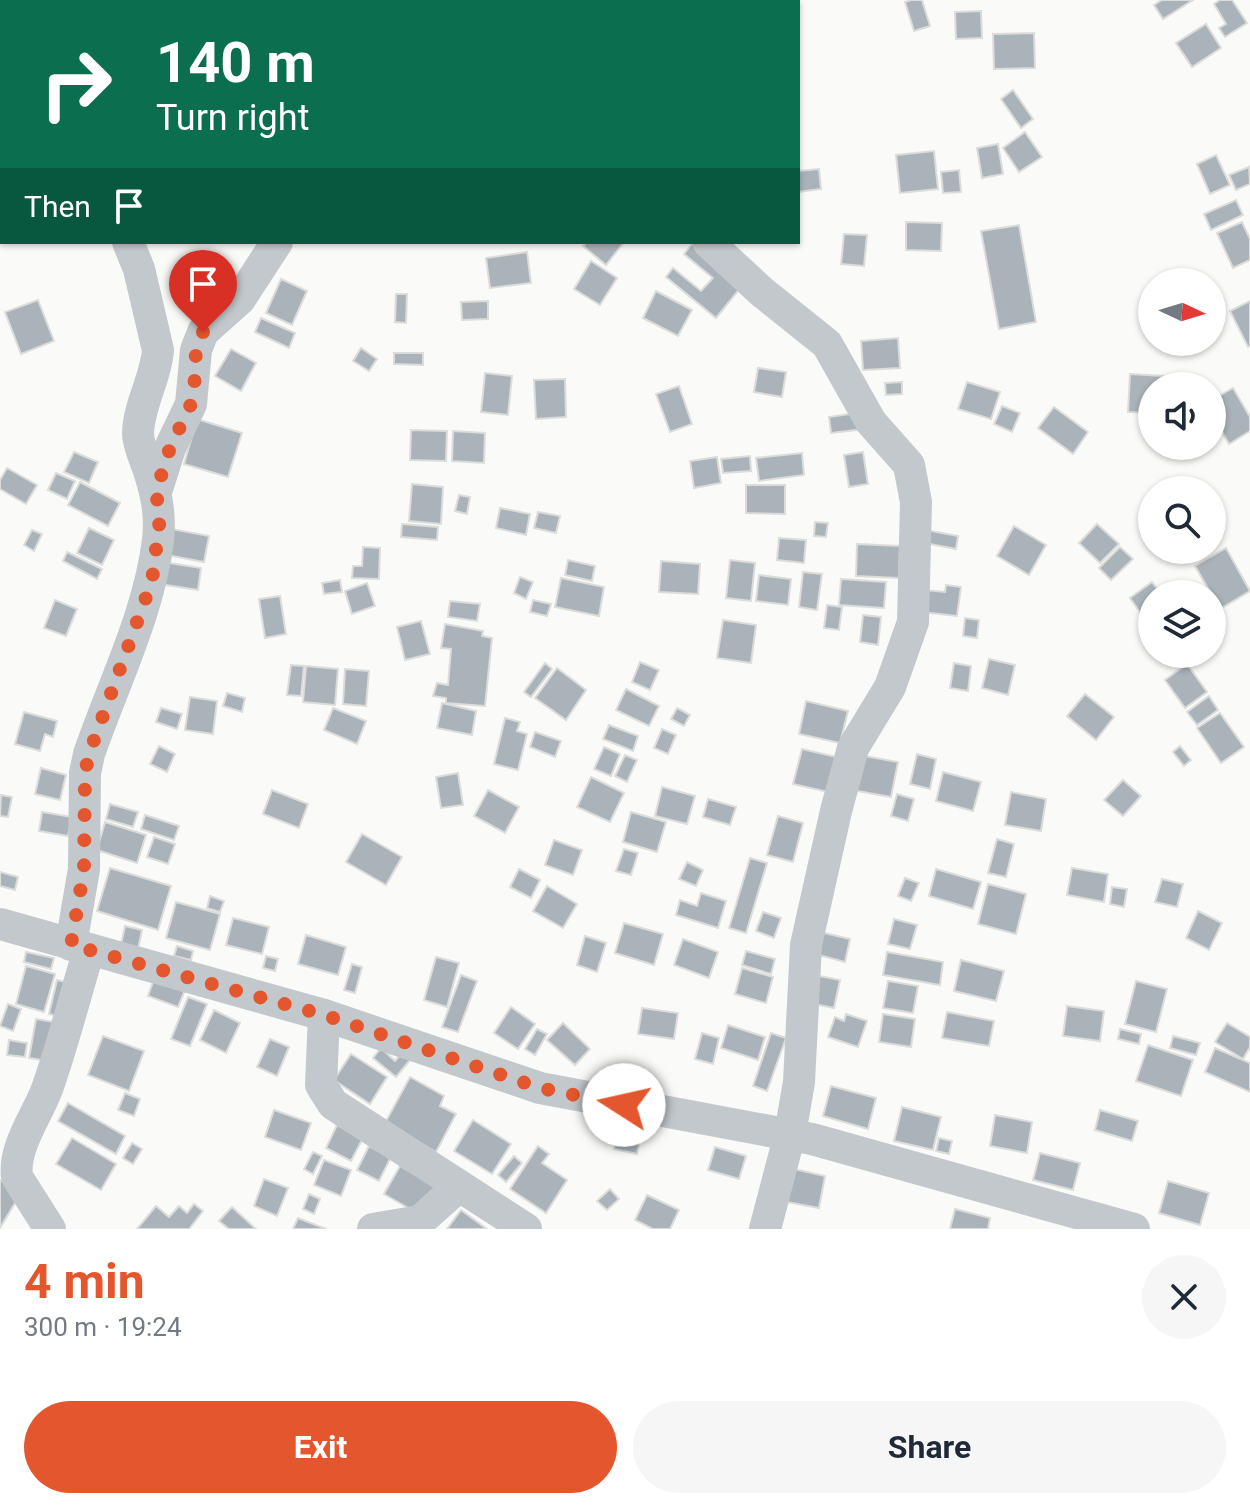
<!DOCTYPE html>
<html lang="en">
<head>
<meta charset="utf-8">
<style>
  :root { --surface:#fff; --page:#f6f6f7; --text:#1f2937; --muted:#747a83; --accent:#e4572e }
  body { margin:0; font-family:Roboto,sans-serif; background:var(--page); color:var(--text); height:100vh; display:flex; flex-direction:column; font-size:30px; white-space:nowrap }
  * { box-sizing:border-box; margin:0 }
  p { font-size:26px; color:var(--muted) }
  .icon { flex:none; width:44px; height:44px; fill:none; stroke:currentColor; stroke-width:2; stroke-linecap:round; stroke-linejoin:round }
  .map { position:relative; height:1229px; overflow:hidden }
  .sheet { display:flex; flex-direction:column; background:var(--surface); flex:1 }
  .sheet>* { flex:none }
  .top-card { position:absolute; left:0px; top:0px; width:800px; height:244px; box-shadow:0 2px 6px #0004; background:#0b6e4f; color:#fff; overflow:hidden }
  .needle { width:52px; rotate:94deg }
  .buttons { position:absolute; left:1138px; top:268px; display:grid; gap:16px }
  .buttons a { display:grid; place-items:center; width:88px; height:88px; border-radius:50%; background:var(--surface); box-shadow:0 2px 6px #0004; font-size:40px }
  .pin { position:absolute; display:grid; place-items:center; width:68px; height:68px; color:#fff; margin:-82px -34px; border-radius:50% 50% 50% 0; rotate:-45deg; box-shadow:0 0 8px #0007 }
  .pin .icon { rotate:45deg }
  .me { position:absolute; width:88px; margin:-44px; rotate:280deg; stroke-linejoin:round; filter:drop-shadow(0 0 6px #0008) }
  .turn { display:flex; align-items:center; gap:28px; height:168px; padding:0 24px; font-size:36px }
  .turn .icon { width:104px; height:104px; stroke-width:2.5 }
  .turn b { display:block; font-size:56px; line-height:68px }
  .then { display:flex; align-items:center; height:76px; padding:0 24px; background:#0003; gap:16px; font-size:30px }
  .round { display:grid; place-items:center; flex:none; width:84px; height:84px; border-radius:42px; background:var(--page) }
  .summary { display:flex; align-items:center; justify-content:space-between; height:136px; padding:0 24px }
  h1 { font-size:48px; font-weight:700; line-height:60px; color:var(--accent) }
  .primary-button { display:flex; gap:16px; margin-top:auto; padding:16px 24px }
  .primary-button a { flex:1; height:92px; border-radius:48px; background:var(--accent); color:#fff; font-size:32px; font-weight:700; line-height:92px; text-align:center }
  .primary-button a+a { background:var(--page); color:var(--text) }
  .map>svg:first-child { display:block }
</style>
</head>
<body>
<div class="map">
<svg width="1250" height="1229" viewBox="0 0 1250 1229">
  <rect width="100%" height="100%" fill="#fafaf8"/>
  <g fill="#aab3b9" stroke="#dcdcda" stroke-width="2">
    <polygon points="911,0 922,0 930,26 914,31 905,2"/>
    <polygon points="1162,0 1193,0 1163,19 1154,5"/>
    <polygon points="1220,0 1232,0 1247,23 1225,37 1219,28 1226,24 1214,4"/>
    <polygon points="981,11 982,38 956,39 955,12"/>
    <polygon points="1206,24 1221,48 1192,67 1176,43"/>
    <polygon points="1034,33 1035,68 994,69 993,34"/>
    <polygon points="1013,90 1033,119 1021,128 1001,99"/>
    <polygon points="1025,132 1042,157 1019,172 1003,148"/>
    <polygon points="998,144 1003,174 982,178 977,148"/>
    <polygon points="934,151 938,189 900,193 896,155"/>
    <polygon points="1216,155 1230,185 1210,194 1197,164"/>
    <polygon points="1249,167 1250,184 1236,190 1229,175"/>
    <polygon points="819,169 821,189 798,192 798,171"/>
    <polygon points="959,170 961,192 943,193 941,172"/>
    <polygon points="1236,200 1243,215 1211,230 1204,214"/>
    <polygon points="906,222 942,223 941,251 906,250"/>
    <polygon points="1242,222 1250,239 1250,260 1233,268 1217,233"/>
    <polygon points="1019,225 1036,322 999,329 981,231"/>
    <polygon points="844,234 867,235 864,266 841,264"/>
    <polygon points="587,242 624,242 606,265 583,246"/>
    <polygon points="692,244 742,286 716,318 666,277 673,268 701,291 713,278 684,254"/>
    <polygon points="527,252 531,283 490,288 486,258"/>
    <polygon points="591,261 617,278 600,305 574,289"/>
    <polygon points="281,279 307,291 292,325 266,313"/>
    <polygon points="656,291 692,310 678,336 643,318"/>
    <polygon points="396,294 407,294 406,323 395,322"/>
    <polygon points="38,300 54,341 21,354 5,312"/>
    <polygon points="488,301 488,319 462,320 461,302"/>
    <polygon points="1250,301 1250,346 1248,347 1230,311"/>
    <polygon points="261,318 295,333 289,348 255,332"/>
    <polygon points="898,338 900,368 863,370 861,341"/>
    <polygon points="361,348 377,359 369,371 353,361"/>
    <polygon points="231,349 256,363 241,391 215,376"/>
    <polygon points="394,353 423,353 423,365 394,364"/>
    <polygon points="758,368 786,372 782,397 754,392"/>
    <polygon points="485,373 512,376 508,415 481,412"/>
    <polygon points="1130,374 1164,376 1163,386 1152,386 1152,413 1128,412"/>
    <polygon points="565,379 566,417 536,419 534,380"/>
    <polygon points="902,382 902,394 886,395 885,383"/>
    <polygon points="967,382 1000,392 991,419 958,409"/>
    <polygon points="679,386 692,424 670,432 656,394"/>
    <polygon points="1233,388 1250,417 1250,431 1229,444 1212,415 1212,400"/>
    <polygon points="1002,406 1020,413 1012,432 994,424"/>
    <polygon points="1054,407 1088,432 1073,454 1038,428"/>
    <polygon points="863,412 865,429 831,433 829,417"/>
    <polygon points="197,419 242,433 228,477 184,464"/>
    <polygon points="411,430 447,431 446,461 410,460"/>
    <polygon points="453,431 485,433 484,463 452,461"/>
    <polygon points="74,452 98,462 89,483 64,472"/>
    <polygon points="863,452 868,484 849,487 844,455"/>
    <polygon points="802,453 804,475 759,481 756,458"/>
    <polygon points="750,456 751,471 723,473 721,459"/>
    <polygon points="717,457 721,483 694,488 690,461"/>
    <polygon points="7,468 37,485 26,504 0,489 0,480"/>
    <polygon points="56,473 75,481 67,499 48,490"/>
    <polygon points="80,482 120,503 108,526 68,505"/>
    <polygon points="412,484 443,487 441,524 409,521"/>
    <polygon points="746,485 785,485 785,514 746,513"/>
    <polygon points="459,495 470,497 467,514 455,511"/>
    <polygon points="500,508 530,514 526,535 496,528"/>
    <polygon points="538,512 560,516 556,533 534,528"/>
    <polygon points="815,522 828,523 826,537 814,536"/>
    <polygon points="402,524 438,527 437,540 401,537"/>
    <polygon points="1097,524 1119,544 1100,563 1079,543"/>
    <polygon points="1014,526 1046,545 1029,575 997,556"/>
    <polygon points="89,528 114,540 102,565 77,553"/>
    <polygon points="172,529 209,536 204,562 167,555"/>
    <polygon points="32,530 42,534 34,551 24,545"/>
    <polygon points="926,530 958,536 956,549 925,543"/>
    <polygon points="779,538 806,540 804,563 777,560"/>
    <polygon points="857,544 900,546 899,578 856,576"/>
    <polygon points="363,547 380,548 379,579 352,578 353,566 362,566"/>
    <polygon points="1120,547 1133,559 1111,580 1099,568"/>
    <polygon points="1226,548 1250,591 1220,609 1195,566"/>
    <polygon points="67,552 102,569 97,579 63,561"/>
    <polygon points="568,560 595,566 592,581 565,575"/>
    <polygon points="730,560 755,563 751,601 726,598"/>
    <polygon points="661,561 700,564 698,594 659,592"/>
    <polygon points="163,562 201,568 198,590 160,584"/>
    <polygon points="803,572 822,574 817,610 799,607"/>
    <polygon points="759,575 791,579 788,605 756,601"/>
    <polygon points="520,577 533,582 526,599 514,593"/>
    <polygon points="561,578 604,587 599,616 555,607"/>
    <polygon points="841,579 886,582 884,608 839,605"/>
    <polygon points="340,580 342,592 324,594 322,583"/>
    <polygon points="1152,582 1161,594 1152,594 1152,629 1130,598"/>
    <polygon points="367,583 375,606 352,614 345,591"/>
    <polygon points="946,585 961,587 957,616 922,612 925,590 945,592"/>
    <polygon points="280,596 286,634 265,638 259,599"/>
    <polygon points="55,600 77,609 66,636 44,628"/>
    <polygon points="533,600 551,604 547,616 530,612"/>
    <polygon points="450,601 480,604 477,621 448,617"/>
    <polygon points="827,605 842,607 839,630 824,628"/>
    <polygon points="863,615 881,617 878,645 860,642"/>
    <polygon points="965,618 979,620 977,638 963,636"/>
    <polygon points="723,620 756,625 751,663 717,658"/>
    <polygon points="421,621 430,654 405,660 397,627"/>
    <polygon points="445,624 483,631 482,636 492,638 485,706 446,703 446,698 433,696 437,683 448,685 451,649 441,648"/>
    <polygon points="989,659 1015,665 1008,695 982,688"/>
    <polygon points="640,662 659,670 650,690 632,682"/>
    <polygon points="545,663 552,669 531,697 524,692"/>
    <polygon points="954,663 971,666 968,691 950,688"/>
    <polygon points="1187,664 1207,692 1185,708 1165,680"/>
    <polygon points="291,665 304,666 301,696 287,695"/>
    <polygon points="306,666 338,669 335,705 303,702"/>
    <polygon points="557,668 586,690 566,720 535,698"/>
    <polygon points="345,669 369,671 366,706 343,704"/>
    <polygon points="626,689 659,706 649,726 616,710"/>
    <polygon points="227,693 245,698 242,712 223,706"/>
    <polygon points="1085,694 1114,717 1096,740 1067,716"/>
    <polygon points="1209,696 1218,710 1197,725 1187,712"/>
    <polygon points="190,697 217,701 213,734 185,730"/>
    <polygon points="806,701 848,711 840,743 799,734"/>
    <polygon points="442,703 476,711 472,735 437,728"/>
    <polygon points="161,708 182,714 177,729 156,722"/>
    <polygon points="333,708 366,721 357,744 324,730"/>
    <polygon points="677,708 690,715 684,726 671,719"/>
    <polygon points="24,712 57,721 53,737 45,734 40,751 15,744"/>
    <polygon points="1220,713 1244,747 1221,763 1197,728"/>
    <polygon points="505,718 520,722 517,731 527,734 518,770 494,764"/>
    <polygon points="609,725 638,736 633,751 603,739"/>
    <polygon points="662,729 676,735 668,754 654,748"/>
    <polygon points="535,732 561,741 555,757 530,747"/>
    <polygon points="159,746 175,754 167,772 150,764"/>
    <polygon points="1180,746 1191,760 1184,766 1173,752"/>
    <polygon points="604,747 620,754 611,776 594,769"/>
    <polygon points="802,749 845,759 837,794 793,784"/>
    <polygon points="917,754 936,759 930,789 910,784"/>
    <polygon points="625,755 637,760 627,782 615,776"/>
    <polygon points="859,755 898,762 891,797 852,790"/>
    <polygon points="41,768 66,775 60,800 35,794"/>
    <polygon points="943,772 981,782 973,811 936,801"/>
    <polygon points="458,773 463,805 441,808 436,777"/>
    <polygon points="591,777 624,793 610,822 577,807"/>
    <polygon points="1123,780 1141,796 1123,816 1104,800"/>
    <polygon points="662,787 695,796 687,824 655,816"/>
    <polygon points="272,790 308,804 299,828 263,814"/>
    <polygon points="488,790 519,807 505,833 474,816"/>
    <polygon points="1011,792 1046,799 1041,831 1005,825"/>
    <polygon points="897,794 914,799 908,821 891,816"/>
    <polygon points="1,795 12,797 8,817 0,816"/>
    <polygon points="708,799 736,807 730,825 703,817"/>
    <polygon points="110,804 138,812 133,827 106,819"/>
    <polygon points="42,812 72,817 68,836 39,831"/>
    <polygon points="631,812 666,822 657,852 623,842"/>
    <polygon points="145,815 179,826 174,840 141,829"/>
    <polygon points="778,816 803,823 793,862 767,855"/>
    <polygon points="105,822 146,835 137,863 97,850"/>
    <polygon points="362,834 402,857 386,885 346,862"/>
    <polygon points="154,837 175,844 168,864 147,857"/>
    <polygon points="997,839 1014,844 1006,877 988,873"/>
    <polygon points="554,840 582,850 573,875 545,865"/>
    <polygon points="624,849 638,853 631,875 616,871"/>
    <polygon points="750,858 767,863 746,933 729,928"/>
    <polygon points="687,862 703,870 696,886 679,879"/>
    <polygon points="110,868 171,886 158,930 97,911"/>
    <polygon points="1072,868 1108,874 1104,902 1067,895"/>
    <polygon points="519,869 540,880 531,898 510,887"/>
    <polygon points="936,869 981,882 973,909 929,896"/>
    <polygon points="0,872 18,877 15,890 0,886"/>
    <polygon points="905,878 919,883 911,901 898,896"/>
    <polygon points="1162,879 1183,884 1177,907 1155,902"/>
    <polygon points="988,884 1026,894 1016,934 978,924"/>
    <polygon points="547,886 577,904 563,928 533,911"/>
    <polygon points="1112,887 1127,889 1124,907 1110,904"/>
    <polygon points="701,893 726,901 718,928 676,915 680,900 697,906"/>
    <polygon points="210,896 224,901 220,912 207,908"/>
    <polygon points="176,902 220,914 210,950 166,938"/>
    <polygon points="1198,911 1222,923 1209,950 1186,938"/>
    <polygon points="763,912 781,918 774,938 756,931"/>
    <polygon points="233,918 269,927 262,954 226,945"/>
    <polygon points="894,919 917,925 910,949 888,944"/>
    <polygon points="624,923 663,934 654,965 615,953"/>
    <polygon points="125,926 142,930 138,949 121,945"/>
    <polygon points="820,932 850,939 845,962 815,954"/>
    <polygon points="306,935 346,947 338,975 298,964"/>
    <polygon points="585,936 606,943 597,972 577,965"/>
    <polygon points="683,939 718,952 709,978 674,965"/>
    <polygon points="177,946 193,951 191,960 174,956"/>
    <polygon points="746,951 775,959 771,974 742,965"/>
    <polygon points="26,952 54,958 51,969 24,962"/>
    <polygon points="887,952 943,962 940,985 883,975"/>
    <polygon points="266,956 278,959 275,971 263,968"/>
    <polygon points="436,957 459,963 447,1007 424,1000"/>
    <polygon points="961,960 1004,971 996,1001 954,991"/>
    <polygon points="352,964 362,967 355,993 344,990"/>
    <polygon points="26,966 55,974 44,1012 16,1004"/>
    <polygon points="742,968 773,977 766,1003 735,994"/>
    <polygon points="461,975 477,981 458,1032 442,1027"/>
    <polygon points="819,976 840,980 834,1008 814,1004"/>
    <polygon points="154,979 185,990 178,1007 148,996"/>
    <polygon points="57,980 71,983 63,1017 49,1014"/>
    <polygon points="888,981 918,986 913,1013 883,1008"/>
    <polygon points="1136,981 1167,989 1156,1032 1125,1024"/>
    <polygon points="188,997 207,1004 190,1046 171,1039"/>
    <polygon points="8,1004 21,1009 13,1031 0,1026"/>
    <polygon points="1067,1006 1104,1011 1100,1041 1063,1036"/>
    <polygon points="511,1007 535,1024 518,1049 494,1033"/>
    <polygon points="642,1008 678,1013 674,1039 638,1034"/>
    <polygon points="214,1010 240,1023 226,1053 200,1040"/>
    <polygon points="947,1012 994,1021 989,1046 942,1038"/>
    <polygon points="846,1014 867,1021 858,1047 828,1037 835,1017 844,1021"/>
    <polygon points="883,1014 915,1019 911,1047 879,1042"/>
    <polygon points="36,1019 54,1022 48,1061 29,1058"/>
    <polygon points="563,1023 590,1049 575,1065 547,1040"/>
    <polygon points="1227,1023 1250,1037 1250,1047 1243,1059 1215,1042"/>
    <polygon points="728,1025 765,1037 758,1060 721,1048"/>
    <polygon points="537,1029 547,1034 535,1055 525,1049"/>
    <polygon points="1120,1029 1141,1034 1139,1044 1118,1039"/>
    <polygon points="702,1033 719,1038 713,1064 695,1059"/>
    <polygon points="771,1033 786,1038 767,1091 753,1086"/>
    <polygon points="103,1036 144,1051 129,1091 88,1075"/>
    <polygon points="1173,1036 1200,1043 1196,1055 1170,1048"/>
    <polygon points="270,1039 289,1047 277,1076 257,1067"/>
    <polygon points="9,1040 27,1043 25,1057 7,1055"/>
    <polygon points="1148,1045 1193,1060 1181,1096 1136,1081"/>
    <polygon points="381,1048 395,1061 402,1053 410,1060 396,1077 373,1058"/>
    <polygon points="1215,1048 1250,1063 1250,1092 1205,1072"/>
    <polygon points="351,1054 387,1077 370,1104 334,1080"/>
    <polygon points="410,1077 444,1096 440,1106 456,1114 436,1152 385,1123"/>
    <polygon points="831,1086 876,1098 868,1129 823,1116"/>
    <polygon points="125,1093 140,1099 134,1116 118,1110"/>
    <polygon points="68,1103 125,1136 116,1154 58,1121"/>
    <polygon points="902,1107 941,1117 933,1150 894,1141"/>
    <polygon points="274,1110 311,1123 301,1150 265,1137"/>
    <polygon points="1100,1110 1138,1121 1132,1141 1095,1130"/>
    <polygon points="995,1115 1032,1122 1027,1153 990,1146"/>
    <polygon points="473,1120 511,1144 492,1174 454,1151"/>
    <polygon points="620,1120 643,1126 637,1154 614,1149"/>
    <polygon points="337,1125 363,1138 351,1161 326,1148"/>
    <polygon points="72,1138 116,1164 101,1190 56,1164"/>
    <polygon points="939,1138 952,1141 949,1154 936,1151"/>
    <polygon points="132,1143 142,1149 133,1164 123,1158"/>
    <polygon points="369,1146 391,1157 379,1181 357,1170"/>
    <polygon points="538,1146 549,1154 542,1163 567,1180 546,1213 510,1189"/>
    <polygon points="715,1147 746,1156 739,1179 708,1170"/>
    <polygon points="313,1152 322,1156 313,1174 304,1169"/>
    <polygon points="1040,1153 1080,1163 1073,1190 1033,1180"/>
    <polygon points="514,1156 522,1163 506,1182 498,1175"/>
    <polygon points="324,1160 351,1170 341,1196 314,1185"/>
    <polygon points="400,1166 438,1188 422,1216 384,1194"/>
    <polygon points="794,1169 825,1176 819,1208 787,1202"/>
    <polygon points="264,1179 288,1188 277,1216 254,1206"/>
    <polygon points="0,1180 21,1193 0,1228"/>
    <polygon points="1168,1181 1209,1193 1200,1225 1159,1213"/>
    <polygon points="610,1189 619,1199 607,1210 597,1201"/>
    <polygon points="309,1194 320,1199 314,1214 303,1209"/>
    <polygon points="647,1195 679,1210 670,1229 653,1229 635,1220"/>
    <polygon points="194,1204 203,1211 189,1229 137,1229 156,1206 169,1217 179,1206 187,1213"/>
    <polygon points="232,1207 256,1229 229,1229 219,1221"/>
    <polygon points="955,1209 990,1218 988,1229 950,1229"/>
    <polygon points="461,1210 487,1229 447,1229"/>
    <polygon points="298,1218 326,1229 293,1229"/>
  </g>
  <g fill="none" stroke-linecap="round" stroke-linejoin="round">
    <g stroke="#c3c8cc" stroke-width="32">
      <polyline points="366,0 368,2"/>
      <polyline points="102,2 102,0"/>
      <polyline points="564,2 567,0"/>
      <polyline points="708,242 762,292 827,344 871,422 909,465 916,502 913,622 890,687 853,748 836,811 806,945 799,1082 790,1134 765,1229"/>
      <polyline points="156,492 170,448 191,404 196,350 203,332 240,299 277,242"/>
      <polyline points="0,924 324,1015 540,1088 812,1139 1134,1229"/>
      <path d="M 71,945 L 84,869 L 85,773 L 89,754 C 113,684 149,614 158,540 C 161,514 156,492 148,468 C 144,457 138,444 138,433 C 139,404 156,378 158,350 L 139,269 L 128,242"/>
      <polyline points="324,1015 321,1085 333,1104 526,1229"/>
      <path d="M 50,1229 L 17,1177 C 13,1147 37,1116 47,1089 C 63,1044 75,996 89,950"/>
      <polyline points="373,1229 420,1221 459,1186"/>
    </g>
  </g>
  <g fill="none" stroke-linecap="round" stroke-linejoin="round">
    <polyline stroke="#e4572e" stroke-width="14" stroke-dasharray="0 25.2" points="203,332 196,350 194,393 191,404 170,448 156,492 160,518 152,581 89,754 85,773 84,869 71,945 324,1015 540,1088 624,1105"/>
  </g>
</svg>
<div class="buttons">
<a><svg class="needle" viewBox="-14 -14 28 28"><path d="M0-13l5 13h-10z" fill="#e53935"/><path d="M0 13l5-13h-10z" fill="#747a83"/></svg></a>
<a><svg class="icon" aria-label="sound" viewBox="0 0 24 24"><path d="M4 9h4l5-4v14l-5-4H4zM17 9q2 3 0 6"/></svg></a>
<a><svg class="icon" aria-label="search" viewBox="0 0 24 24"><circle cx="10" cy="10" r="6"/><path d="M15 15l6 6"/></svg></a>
<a><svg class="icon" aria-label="layers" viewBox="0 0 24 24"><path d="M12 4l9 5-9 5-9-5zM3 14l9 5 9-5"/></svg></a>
</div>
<div class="pin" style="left:203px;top:332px;background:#d93025"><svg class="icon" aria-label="arrive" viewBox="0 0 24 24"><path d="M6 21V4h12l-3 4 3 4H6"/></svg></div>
<svg class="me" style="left:624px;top:1105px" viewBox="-20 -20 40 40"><circle r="19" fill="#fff"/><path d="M0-13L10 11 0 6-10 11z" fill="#e4572e"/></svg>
<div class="top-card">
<div class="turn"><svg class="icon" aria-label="right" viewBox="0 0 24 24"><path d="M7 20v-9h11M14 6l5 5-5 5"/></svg><div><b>140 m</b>Turn right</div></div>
<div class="then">Then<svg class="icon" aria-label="arrive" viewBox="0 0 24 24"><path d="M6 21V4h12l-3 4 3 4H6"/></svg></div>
</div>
</div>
<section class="sheet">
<div class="summary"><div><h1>4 min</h1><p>300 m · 19:24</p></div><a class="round"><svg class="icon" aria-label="close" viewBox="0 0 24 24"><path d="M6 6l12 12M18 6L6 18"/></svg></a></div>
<div class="primary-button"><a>Exit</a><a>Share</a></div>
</section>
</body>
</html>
